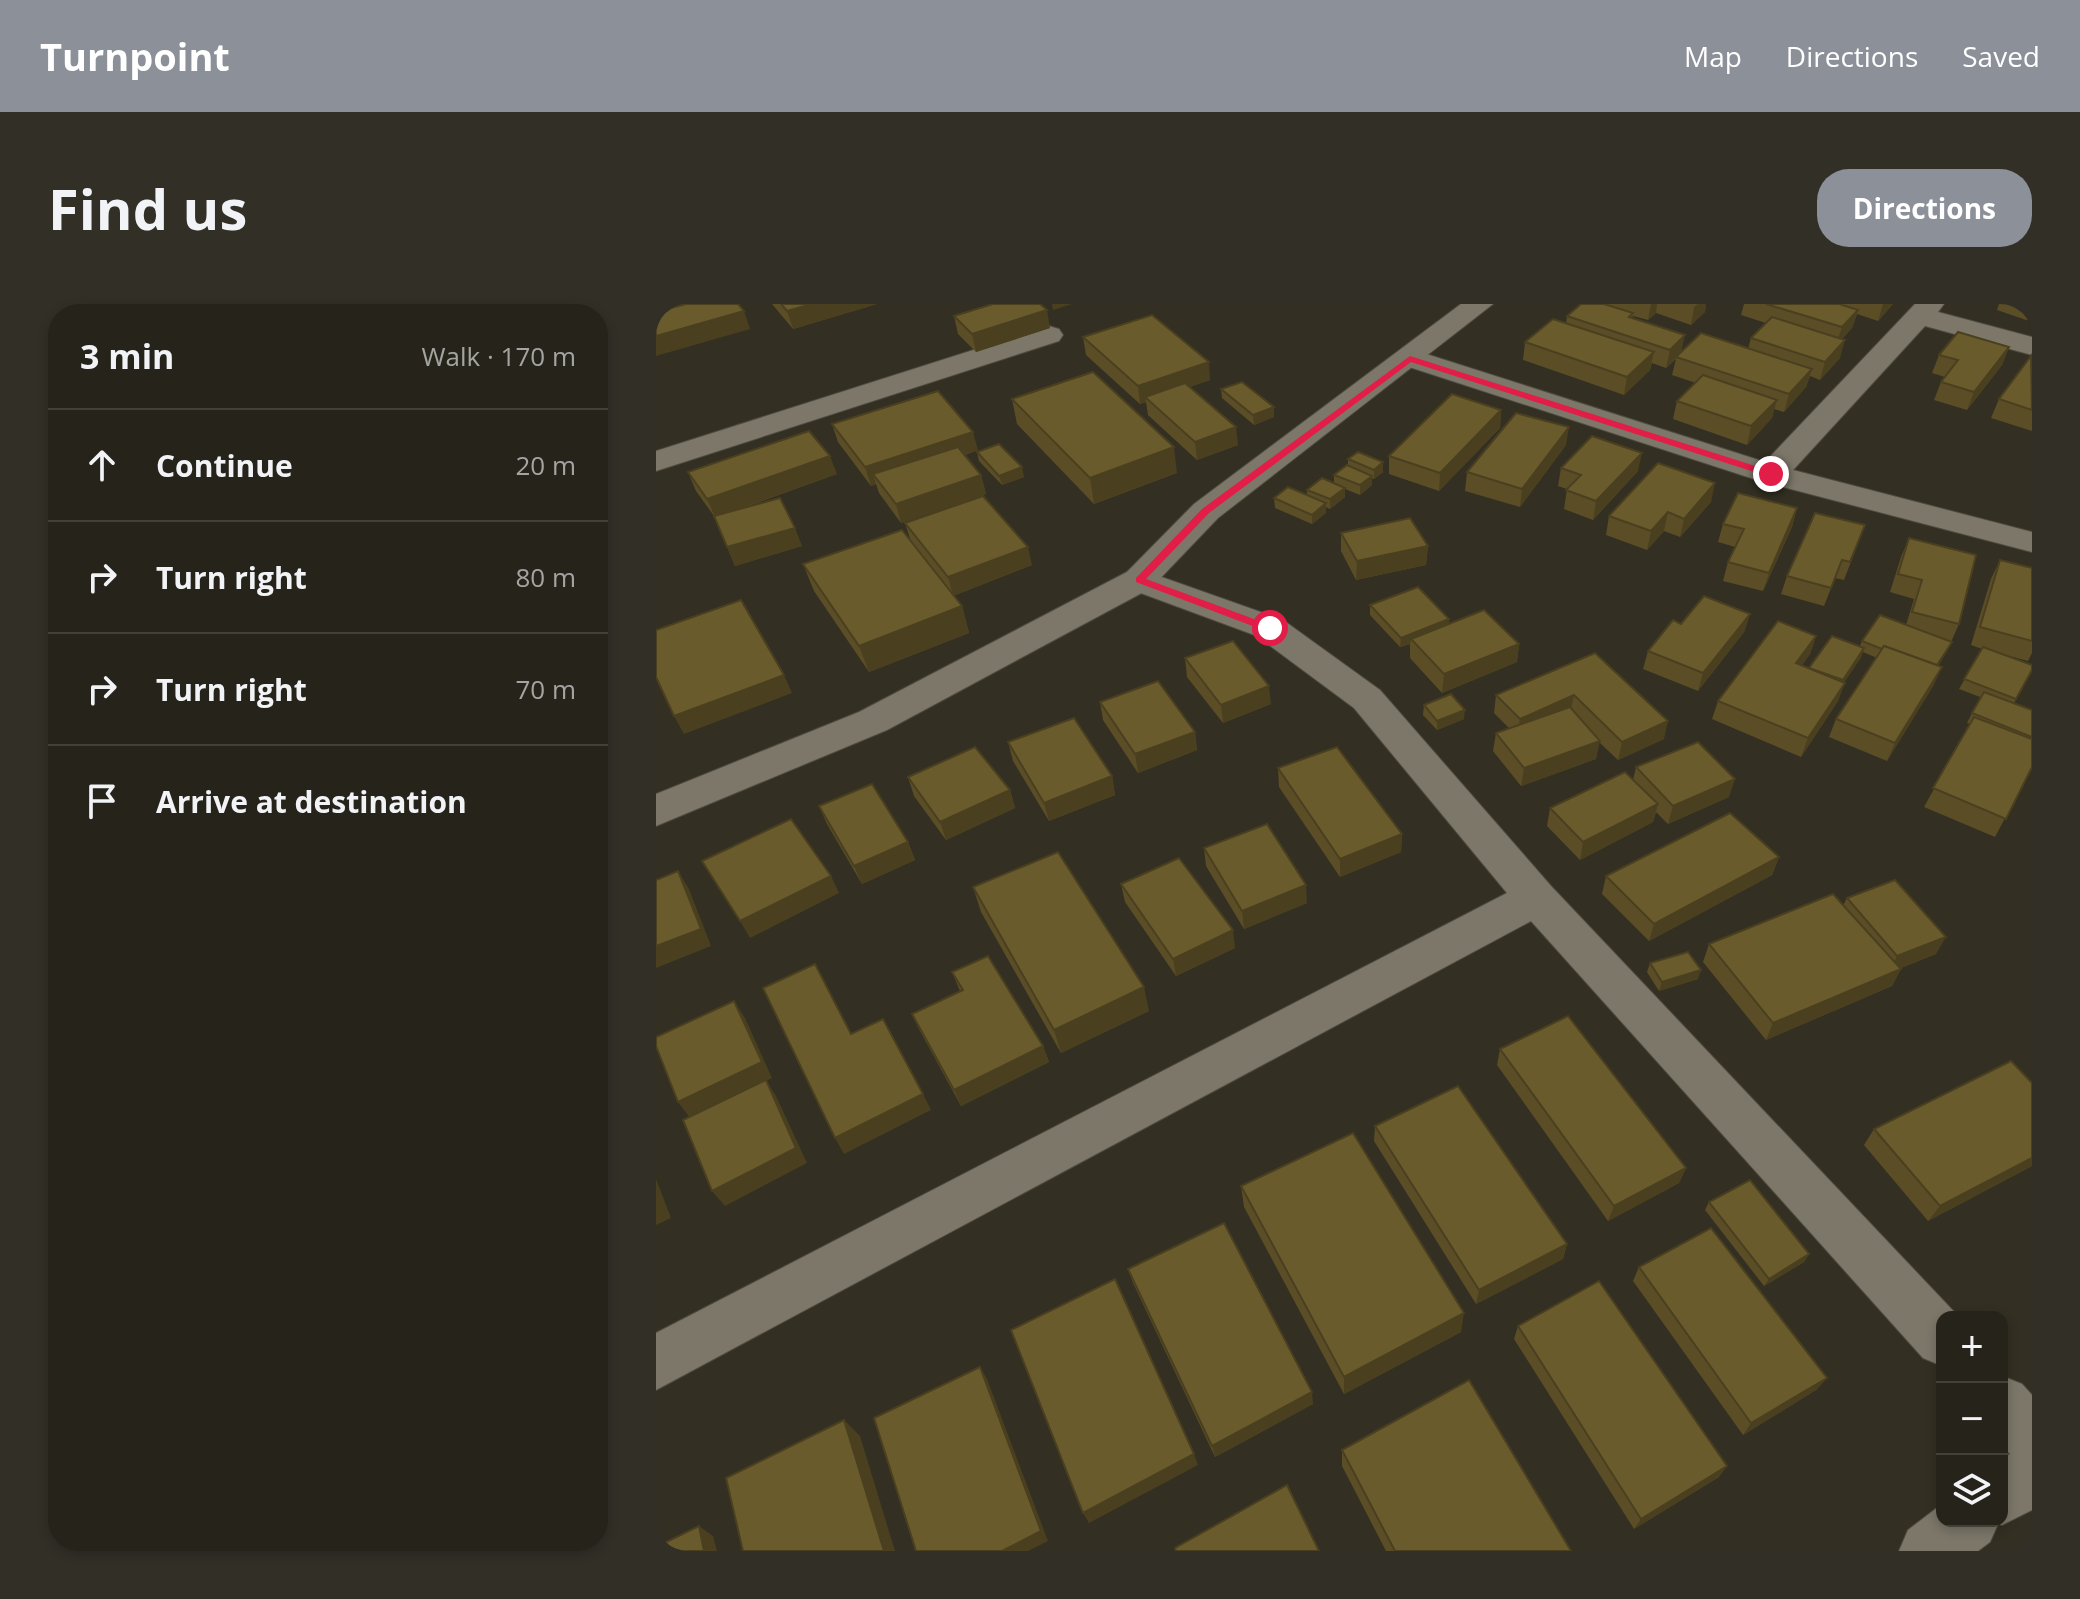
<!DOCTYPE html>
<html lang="en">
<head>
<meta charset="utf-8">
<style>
  :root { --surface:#26231a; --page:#322f27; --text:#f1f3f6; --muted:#a4a4a2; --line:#424039; --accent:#8c9099 }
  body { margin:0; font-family:"Open Sans",sans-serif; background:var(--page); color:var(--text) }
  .controls { position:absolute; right:24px; bottom:24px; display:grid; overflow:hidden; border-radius:16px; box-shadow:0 4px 12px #0003 }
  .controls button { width:72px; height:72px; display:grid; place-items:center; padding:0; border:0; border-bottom:2px solid var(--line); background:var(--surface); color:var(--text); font:40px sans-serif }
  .stop { position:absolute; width:24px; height:24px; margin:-18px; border:6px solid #e11d48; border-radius:50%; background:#fff }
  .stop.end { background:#e11d48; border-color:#fff; box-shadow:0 2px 8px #0008 }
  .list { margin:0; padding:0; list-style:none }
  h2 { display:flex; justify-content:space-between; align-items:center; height:104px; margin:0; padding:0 32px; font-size:34px }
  h2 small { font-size:26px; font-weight:400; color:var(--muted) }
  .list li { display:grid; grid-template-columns:52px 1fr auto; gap:24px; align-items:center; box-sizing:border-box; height:112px; padding:0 32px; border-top:2px solid var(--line) }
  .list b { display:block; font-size:30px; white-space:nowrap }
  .list em { font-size:26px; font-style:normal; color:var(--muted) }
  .icon { flex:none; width:44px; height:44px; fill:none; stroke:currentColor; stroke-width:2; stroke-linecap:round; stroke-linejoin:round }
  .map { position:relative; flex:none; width:1376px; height:1247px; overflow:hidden; border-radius:32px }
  header { display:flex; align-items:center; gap:48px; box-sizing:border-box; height:112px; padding:0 40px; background:var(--accent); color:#fff }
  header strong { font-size:38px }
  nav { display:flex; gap:44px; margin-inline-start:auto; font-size:28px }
  .intro { display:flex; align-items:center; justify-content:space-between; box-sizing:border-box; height:192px; padding:0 48px }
  h1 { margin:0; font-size:56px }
  .button { padding:20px 36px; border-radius:32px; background:var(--accent); color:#fff; font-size:28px; font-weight:700 }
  main { display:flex; gap:48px; padding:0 48px }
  aside { flex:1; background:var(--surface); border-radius:32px; box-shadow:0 4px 12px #0003 }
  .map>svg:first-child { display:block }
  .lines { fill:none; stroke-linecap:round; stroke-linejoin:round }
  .minor-casing { stroke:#4f4b40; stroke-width:2 }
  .tertiary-casing { stroke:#4f4b40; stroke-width:2 }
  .minor { fill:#7c7769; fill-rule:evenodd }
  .tertiary { fill:#7c7769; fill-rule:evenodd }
  .wall { fill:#5b4e27 }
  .shaded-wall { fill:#4a4020 }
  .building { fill:#6a5b2d; stroke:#4a4020; stroke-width:2 }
  .route { fill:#e11d48 }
</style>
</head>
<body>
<header>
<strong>Turnpoint</strong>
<nav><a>Map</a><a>Directions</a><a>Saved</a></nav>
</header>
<div class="intro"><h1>Find us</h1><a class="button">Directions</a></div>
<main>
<aside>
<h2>3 min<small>Walk · 170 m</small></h2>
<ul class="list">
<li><svg class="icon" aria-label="ahead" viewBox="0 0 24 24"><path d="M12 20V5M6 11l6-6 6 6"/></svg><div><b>Continue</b></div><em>20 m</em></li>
<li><svg class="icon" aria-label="right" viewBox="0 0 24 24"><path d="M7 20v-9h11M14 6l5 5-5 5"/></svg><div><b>Turn right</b></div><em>80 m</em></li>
<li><svg class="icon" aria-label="right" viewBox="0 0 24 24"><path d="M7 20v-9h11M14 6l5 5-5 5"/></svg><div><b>Turn right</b></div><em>70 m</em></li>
<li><svg class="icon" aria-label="arrive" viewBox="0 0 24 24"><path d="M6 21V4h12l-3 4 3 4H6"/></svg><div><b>Arrive at destination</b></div></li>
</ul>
</aside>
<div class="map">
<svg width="1376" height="1247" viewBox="0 0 1376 1247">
  <rect width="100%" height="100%" fill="#332f22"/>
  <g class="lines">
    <defs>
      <g id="minor">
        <polygon points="1259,0 1288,0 1282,8 1376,33 1376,51 1269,22 1137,166 1376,228 1376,248 1104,177 744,60 739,54 744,48 754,45 764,48 1109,158"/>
        <polygon points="393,22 403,25 407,31 403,37 0,167 0,147"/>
        <polygon points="483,265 627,316 724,386 895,582 1303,1013 1286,1013 1286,1062 1267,1054 875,617 0,1086 0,1029 851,589 698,404 601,332 471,284 466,276 471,268"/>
        <polygon points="1346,1072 1366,1080 1376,1091 1376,1206 1346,1221 1342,1220 1334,1238 1322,1247 1243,1247 1252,1226 1286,1200 1286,1217 1346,1217 1346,1155 1354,1150 1346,1142"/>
      </g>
      <polygon id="tertiary" points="805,0 837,0 562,214 495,284 231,426 0,522 0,490 203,408 471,268 538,200"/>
    </defs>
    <use href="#minor" class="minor-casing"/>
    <use href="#tertiary" class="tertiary-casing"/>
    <use href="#minor" class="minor"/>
    <use href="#tertiary" class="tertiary"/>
  </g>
  <g class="wall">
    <polygon points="116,0 221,0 137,25"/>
    <polygon points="925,0 1050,0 1049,8 1035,21 1000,9 992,16 977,12 976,15 1026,48 1092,45 1095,34 1110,19 1085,11 1088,0 1237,0 1222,17 1201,10 1196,24 1186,35 1184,54 1164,76 1154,72 1150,83 1128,108 1118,105 1116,114 1091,141 1017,115 1021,97 1040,79 1016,71 1020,55 1010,64 996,59 994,66 968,91 867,56 869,38 910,19 911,12"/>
    <polygon points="1343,0 1376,0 1376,18 1341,6"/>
    <polygon points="298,12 394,24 320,48 302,30"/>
    <polygon points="427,33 554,76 533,83 582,141 541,156 492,111 490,98 484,100 430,51"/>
    <polygon points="1353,43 1346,61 1311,106 1278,96 1285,78 1289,73 1276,69 1283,51"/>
    <polygon points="1376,53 1376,127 1335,114 1343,95"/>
    <polygon points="565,85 618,103 618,113 598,121 566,94"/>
    <polygon points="356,95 521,169 438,200 361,120"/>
    <polygon points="845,106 844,124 783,187 733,170 733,152"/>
    <polygon points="176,120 322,146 309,151 325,171 330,190 245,219 223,189 220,180 215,182 182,138"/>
    <polygon points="910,141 864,203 809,187 811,168"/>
    <polygon points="321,148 368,173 346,181 323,157"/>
    <polygon points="692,155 727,158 727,168 718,175 716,174 716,181 704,191 689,185 689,193 674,205 670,203 670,209 656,220 619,204 618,194 651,191 651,186 678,180 678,171 692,162"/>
    <polygon points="905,164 982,167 937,216 908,205 911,185 902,182"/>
    <polygon points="32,168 181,170 78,207 146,242 79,262 58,212 40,187"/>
    <polygon points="1055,198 1024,233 1008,227 991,246 950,231 953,212"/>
    <polygon points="1141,204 1136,223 1107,287 1067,277 1072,258 1079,243 1062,238 1067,220"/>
    <polygon points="249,219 376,261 297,292 306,302 313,329 213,368 158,287 147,260 255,238"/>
    <polygon points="1209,221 1188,276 1179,274 1168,302 1125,290 1131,272"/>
    <polygon points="685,229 772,242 770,261 700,276 685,247"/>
    <polygon points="1253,234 1303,320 1291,347 1282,362 1286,363 1277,382 1231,457 1173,433 1180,415 1221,354 1207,348 1188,378 1182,397 1145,453 1056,415 1062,397 1160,332 1154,350 1146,361 1153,364 1204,342 1206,337 1250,321 1258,295 1234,288 1245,253"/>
    <polygon points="1344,256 1376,264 1376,349 1372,357 1346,350 1376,366 1358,399 1376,406 1376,463 1339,533 1268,503 1314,420 1311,419 1324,393 1303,385 1326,345 1315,341 1335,275"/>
    <polygon points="714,301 793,320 863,340 861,358 786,389 754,354 754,340 744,343 714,311"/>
    <polygon points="1094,310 1088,328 1042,387 987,365 992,347"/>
    <polygon points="939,349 1008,435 962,456 943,438 940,455 865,482 837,447 840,429 853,424 838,409 840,391"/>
    <polygon points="529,354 615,400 567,419 531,373"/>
    <polygon points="444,398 539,428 541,446 482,469 447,416"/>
    <polygon points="768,401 808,415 781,426 767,411"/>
    <polygon points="352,438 456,472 459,491 393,517 357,457"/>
    <polygon points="980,463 1073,493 1012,520 1000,508 997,518 924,556 891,522 894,504 977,476"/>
    <polygon points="622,464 746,530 745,548 684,573 623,483"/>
    <polygon points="252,473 354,486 359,504 290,536 258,492"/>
    <polygon points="163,502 252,538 259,556 206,580 171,520"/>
    <polygon points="548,544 651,599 588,625 550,562"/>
    <polygon points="1123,553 1116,571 993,637 946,590 950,572"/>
    <polygon points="465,580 579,644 520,672 469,598"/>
    <polygon points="317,583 493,707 405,749 325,608"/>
    <polygon points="1191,594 1280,650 1245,664 1236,682 1110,736 1047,658 1053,640 1187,601"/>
    <polygon points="994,659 1042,675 1003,687 991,668"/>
    <polygon points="296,668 387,742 393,758 305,802 264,727 256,710 304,687"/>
    <polygon points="844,745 1030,864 1023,879 952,917 841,761"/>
    <polygon points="1376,779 1376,862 1272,917 1208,841 1218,825"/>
    <polygon points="719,822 911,940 907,955 820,1000 718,837"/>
    <polygon points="585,882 805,1028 688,1090 588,903"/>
    <polygon points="1053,898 1153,950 1148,958 1108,982 1049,906"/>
    <polygon points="983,963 1171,1074 1160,1086 1087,1131 977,977"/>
    <polygon points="472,965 657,1100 559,1153 477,979"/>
    <polygon points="862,1022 1063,1173 978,1225 858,1035"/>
    <polygon points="686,1146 915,1247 730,1247 686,1162"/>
  </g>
  <g class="shaded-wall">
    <polygon points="156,0 221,0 137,25 131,7"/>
    <polygon points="396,0 416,0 397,6"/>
    <polygon points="995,0 1001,0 1000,9 992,16"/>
    <polygon points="1042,0 1050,0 1049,8 1035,21 1038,3"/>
    <polygon points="1227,0 1237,0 1222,17"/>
    <polygon points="391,6 394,24 320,48 316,30"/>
    <polygon points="1202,6 1196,24 1180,41 1186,23"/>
    <polygon points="88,7 94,25 0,52 0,32"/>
    <polygon points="1029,31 1025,49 1010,64 1014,46"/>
    <polygon points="1189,36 1184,54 1164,76 1169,58"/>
    <polygon points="1353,43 1346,61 1311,106 1318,88"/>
    <polygon points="998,48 994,66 968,91 971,73"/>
    <polygon points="553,58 554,76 494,97 489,93 490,98 484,100 482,82"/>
    <polygon points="1156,65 1150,83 1128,108 1133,90"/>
    <polygon points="1121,96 1116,114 1091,141 1095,122"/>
    <polygon points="618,103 618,113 598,121 597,111"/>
    <polygon points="845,106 844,124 783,187 784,169"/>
    <polygon points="580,123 582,141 541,156 539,138"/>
    <polygon points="913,123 910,141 864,203 866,185"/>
    <polygon points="317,128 322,146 224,179 217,170 220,180 215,182 209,163"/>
    <polygon points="518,143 521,169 438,200 434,174"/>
    <polygon points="986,149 982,167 937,216 940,197"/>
    <polygon points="174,152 181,170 59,213 51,195"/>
    <polygon points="727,158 727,168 718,175 718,166"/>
    <polygon points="366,163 368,173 346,181 343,172"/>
    <polygon points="325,171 330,190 245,219 240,200"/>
    <polygon points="716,172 716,181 704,191 704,181"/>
    <polygon points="1059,179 1055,198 1024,233 1028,215"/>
    <polygon points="689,184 689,193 674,205 674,195"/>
    <polygon points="670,199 670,209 656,220 656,211"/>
    <polygon points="1141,204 1136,223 1107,287 1113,269"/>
    <polygon points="1012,208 1008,227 991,246 995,227"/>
    <polygon points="139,224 146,242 79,262 71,243"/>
    <polygon points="772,242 770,261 700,276 701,257"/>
    <polygon points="372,243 376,261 297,292 292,273"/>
    <polygon points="306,302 313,329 213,368 203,342"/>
    <polygon points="1094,310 1088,328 1042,387 1047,369"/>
    <polygon points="793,315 793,325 755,335 754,340 744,343 745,334"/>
    <polygon points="1160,332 1154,350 1134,378 1140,359"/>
    <polygon points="863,340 861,358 786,389 788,370"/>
    <polygon points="1208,344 1205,354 1183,386 1187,376"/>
    <polygon points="1286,363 1277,382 1231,457 1239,439"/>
    <polygon points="128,371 136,389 28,430 18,412"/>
    <polygon points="1189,379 1182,397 1145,453 1152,434"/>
    <polygon points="613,382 615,400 567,419 565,401"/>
    <polygon points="918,391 914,410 861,433 864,415"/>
    <polygon points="809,406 808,415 781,426 781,417"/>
    <polygon points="1012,417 1008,435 962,456 966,438"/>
    <polygon points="539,428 541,446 482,469 479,450"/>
    <polygon points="944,437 940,455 865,482 868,464"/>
    <polygon points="456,472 459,491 393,517 388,499"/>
    <polygon points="1079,475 1073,493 1012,520 1017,502"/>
    <polygon points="354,486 359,504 290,536 284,518"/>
    <polygon points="1002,500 997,518 924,556 927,538"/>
    <polygon points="746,530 745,548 684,573 684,555"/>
    <polygon points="252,538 259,556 206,580 198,562"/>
    <polygon points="1123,553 1116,571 993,637 998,620"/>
    <polygon points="22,567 33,585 55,642 0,664 0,642"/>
    <polygon points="175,572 183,589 94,634 84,617"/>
    <polygon points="650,581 651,599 588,625 586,607"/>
    <polygon points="577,626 579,644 520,672 517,655"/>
    <polygon points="1290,633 1280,650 1232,669 1241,652"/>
    <polygon points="1245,665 1236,682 1110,736 1117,719"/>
    <polygon points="1045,666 1042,675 1003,687 1006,678"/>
    <polygon points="488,683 493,707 405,749 398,726"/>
    <polygon points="78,697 89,714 116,774 110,777 120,792 151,859 69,902 56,887 34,814 22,798"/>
    <polygon points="387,742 393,758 305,802 298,786"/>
    <polygon points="267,790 275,806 188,850 179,834"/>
    <polygon points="1376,854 1376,862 1272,917 1284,902"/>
    <polygon points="1030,864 1023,879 952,917 958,902"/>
    <polygon points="0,875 15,914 0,921"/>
    <polygon points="911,940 907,955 820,1000 823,986"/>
    <polygon points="1153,950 1148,958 1108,982 1113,975"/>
    <polygon points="808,1009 805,1028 688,1090 688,1073"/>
    <polygon points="324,1063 331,1075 392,1237 372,1247 346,1247"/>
    <polygon points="1171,1074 1160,1086 1087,1131 1095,1119"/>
    <polygon points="656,1088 657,1100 559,1153 556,1142"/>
    <polygon points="188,1116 204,1132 239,1247 228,1247"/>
    <polygon points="538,1150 542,1161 433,1219 427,1209"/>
    <polygon points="1071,1162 1063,1173 978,1225 985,1215"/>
    <polygon points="43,1222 57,1232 61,1247 48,1247"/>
  </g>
  <g class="building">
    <polygon points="0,0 30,0 0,8"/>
    <polygon points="30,0 82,0 88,7 0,32 0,8"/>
    <polygon points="125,0 156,0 131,7"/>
    <polygon points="337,0 384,0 391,6 316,30 298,12"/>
    <polygon points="925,0 948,0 977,9 973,13 1029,31 1014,46 911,12"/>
    <polygon points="1110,0 1183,0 1202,6 1186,23"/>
    <polygon points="496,11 553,58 482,82 427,33"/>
    <polygon points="1116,13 1189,36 1169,58 1095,34"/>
    <polygon points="897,15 998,48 971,73 869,38"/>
    <polygon points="1302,28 1353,43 1318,88 1285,78 1302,56 1283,51"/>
    <polygon points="1045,29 1156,65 1133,90 1020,53"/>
    <polygon points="1375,52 1376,106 1343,95"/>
    <polygon points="437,68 518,143 434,174 356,95"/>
    <polygon points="1047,71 1121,96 1095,122 1021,97"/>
    <polygon points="586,78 618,103 597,111 565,85"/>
    <polygon points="529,79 580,123 539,138 489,93"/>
    <polygon points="282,87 317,128 209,163 176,120"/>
    <polygon points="796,90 845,106 784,169 733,152"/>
    <polygon points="860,109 913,123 866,185 811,168"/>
    <polygon points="153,127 174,152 51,195 32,168"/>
    <polygon points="936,132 986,149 940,197 910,186 925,171 905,164"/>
    <polygon points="343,140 366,163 343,172 321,148"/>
    <polygon points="302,143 325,171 240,200 217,170"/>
    <polygon points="702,148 727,158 718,166 692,155"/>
    <polygon points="1002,159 1059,179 1028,215 1012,208 995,227 953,212"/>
    <polygon points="691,161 716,172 704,181 678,171"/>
    <polygon points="666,174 689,184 674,195 651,186"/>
    <polygon points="632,183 670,199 656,211 618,194"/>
    <polygon points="1082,189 1141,204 1113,269 1072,258 1088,225 1067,220"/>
    <polygon points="327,192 372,243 292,273 249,219"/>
    <polygon points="124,194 139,224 71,243 58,212"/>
    <polygon points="1159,209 1209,221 1194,258 1186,256 1175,284 1131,272"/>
    <polygon points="754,214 772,242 701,257 685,229"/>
    <polygon points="246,226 306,302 203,342 147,260"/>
    <polygon points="1253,234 1320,251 1303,320 1256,308 1266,276 1242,270"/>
    <polygon points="1344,256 1376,264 1376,337 1324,323"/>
    <polygon points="762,283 793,315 745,334 714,301"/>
    <polygon points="1048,292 1094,310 1047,369 992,347 1017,316 1025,320"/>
    <polygon points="85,296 128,371 18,412 0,373 0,326"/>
    <polygon points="828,306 863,340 788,370 755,335"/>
    <polygon points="1224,311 1296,338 1281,361 1228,342 1226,345 1206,337"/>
    <polygon points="1122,317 1160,332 1140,359 1189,379 1152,434 1062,397"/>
    <polygon points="1176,332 1208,344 1187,376 1153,364"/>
    <polygon points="577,337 613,382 565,401 529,354"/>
    <polygon points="1228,342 1286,363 1239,439 1180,415"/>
    <polygon points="1327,343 1376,361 1376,366 1360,395 1308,375"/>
    <polygon points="939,349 1012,417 966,438 918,391 864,415 840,391"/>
    <polygon points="502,377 539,428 479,450 444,398"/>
    <polygon points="1328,388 1376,406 1376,433 1316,409"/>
    <polygon points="795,390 809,406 781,417 768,401"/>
    <polygon points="914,403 944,437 868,464 840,429"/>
    <polygon points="1318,413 1376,435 1376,463 1350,515 1277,484"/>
    <polygon points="418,414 456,472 388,499 352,438"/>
    <polygon points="1042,438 1079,475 1017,502 980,463"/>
    <polygon points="319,443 354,486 284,518 252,473"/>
    <polygon points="681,443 746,530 684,555 622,464"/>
    <polygon points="969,468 1002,500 927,538 894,504"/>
    <polygon points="216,480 252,538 198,562 163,502"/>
    <polygon points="1074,509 1123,553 998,620 950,572"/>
    <polygon points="135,515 175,572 84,617 46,557"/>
    <polygon points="611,520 650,581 586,607 548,544"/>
    <polygon points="402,548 488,683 398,726 317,583"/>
    <polygon points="523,554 577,626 517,655 465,580"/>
    <polygon points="22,567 45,625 0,642 0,576"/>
    <polygon points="1239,576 1290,633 1241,652 1191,594"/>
    <polygon points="1177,590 1245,665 1117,719 1053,640"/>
    <polygon points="1032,648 1045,666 1006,678 994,659"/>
    <polygon points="332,652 387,742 298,786 256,710 307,686 296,668"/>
    <polygon points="159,660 195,730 227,715 267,790 179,834 107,684"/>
    <polygon points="78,697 106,758 22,798 0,742 0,733"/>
    <polygon points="912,712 1030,864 958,902 844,745"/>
    <polygon points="1355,757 1376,779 1376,854 1284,902 1218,825"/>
    <polygon points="110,776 140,844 56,887 27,816"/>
    <polygon points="802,782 911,940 823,986 719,822"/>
    <polygon points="697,829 808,1009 688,1073 585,882"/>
    <polygon points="1094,876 1153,950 1113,975 1053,898"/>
    <polygon points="568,919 656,1088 556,1142 472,965"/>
    <polygon points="1055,924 1171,1074 1095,1119 983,963"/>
    <polygon points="459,975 538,1150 427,1209 355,1026"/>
    <polygon points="943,977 1071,1162 985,1215 862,1022"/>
    <polygon points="324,1063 385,1227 346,1247 260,1247 218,1114"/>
    <polygon points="813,1076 915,1247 739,1247 686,1146"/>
    <polygon points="188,1116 228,1247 87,1247 70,1174"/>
    <polygon points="631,1181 663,1247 520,1247 519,1244"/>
    <polygon points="43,1222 48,1247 0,1247 0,1243"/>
  </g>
  <polygon class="route" points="754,52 1118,168 1119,170 1111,172 755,58 553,209 490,275 617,322 617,327 610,327 480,278 480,274 546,205"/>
</svg>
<div class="controls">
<button>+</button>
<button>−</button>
<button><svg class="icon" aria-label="layers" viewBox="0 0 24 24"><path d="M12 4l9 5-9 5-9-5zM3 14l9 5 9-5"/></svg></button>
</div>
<div class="stop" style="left:614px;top:324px"></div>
<div class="stop end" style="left:1115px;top:170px"></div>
</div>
</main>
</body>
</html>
